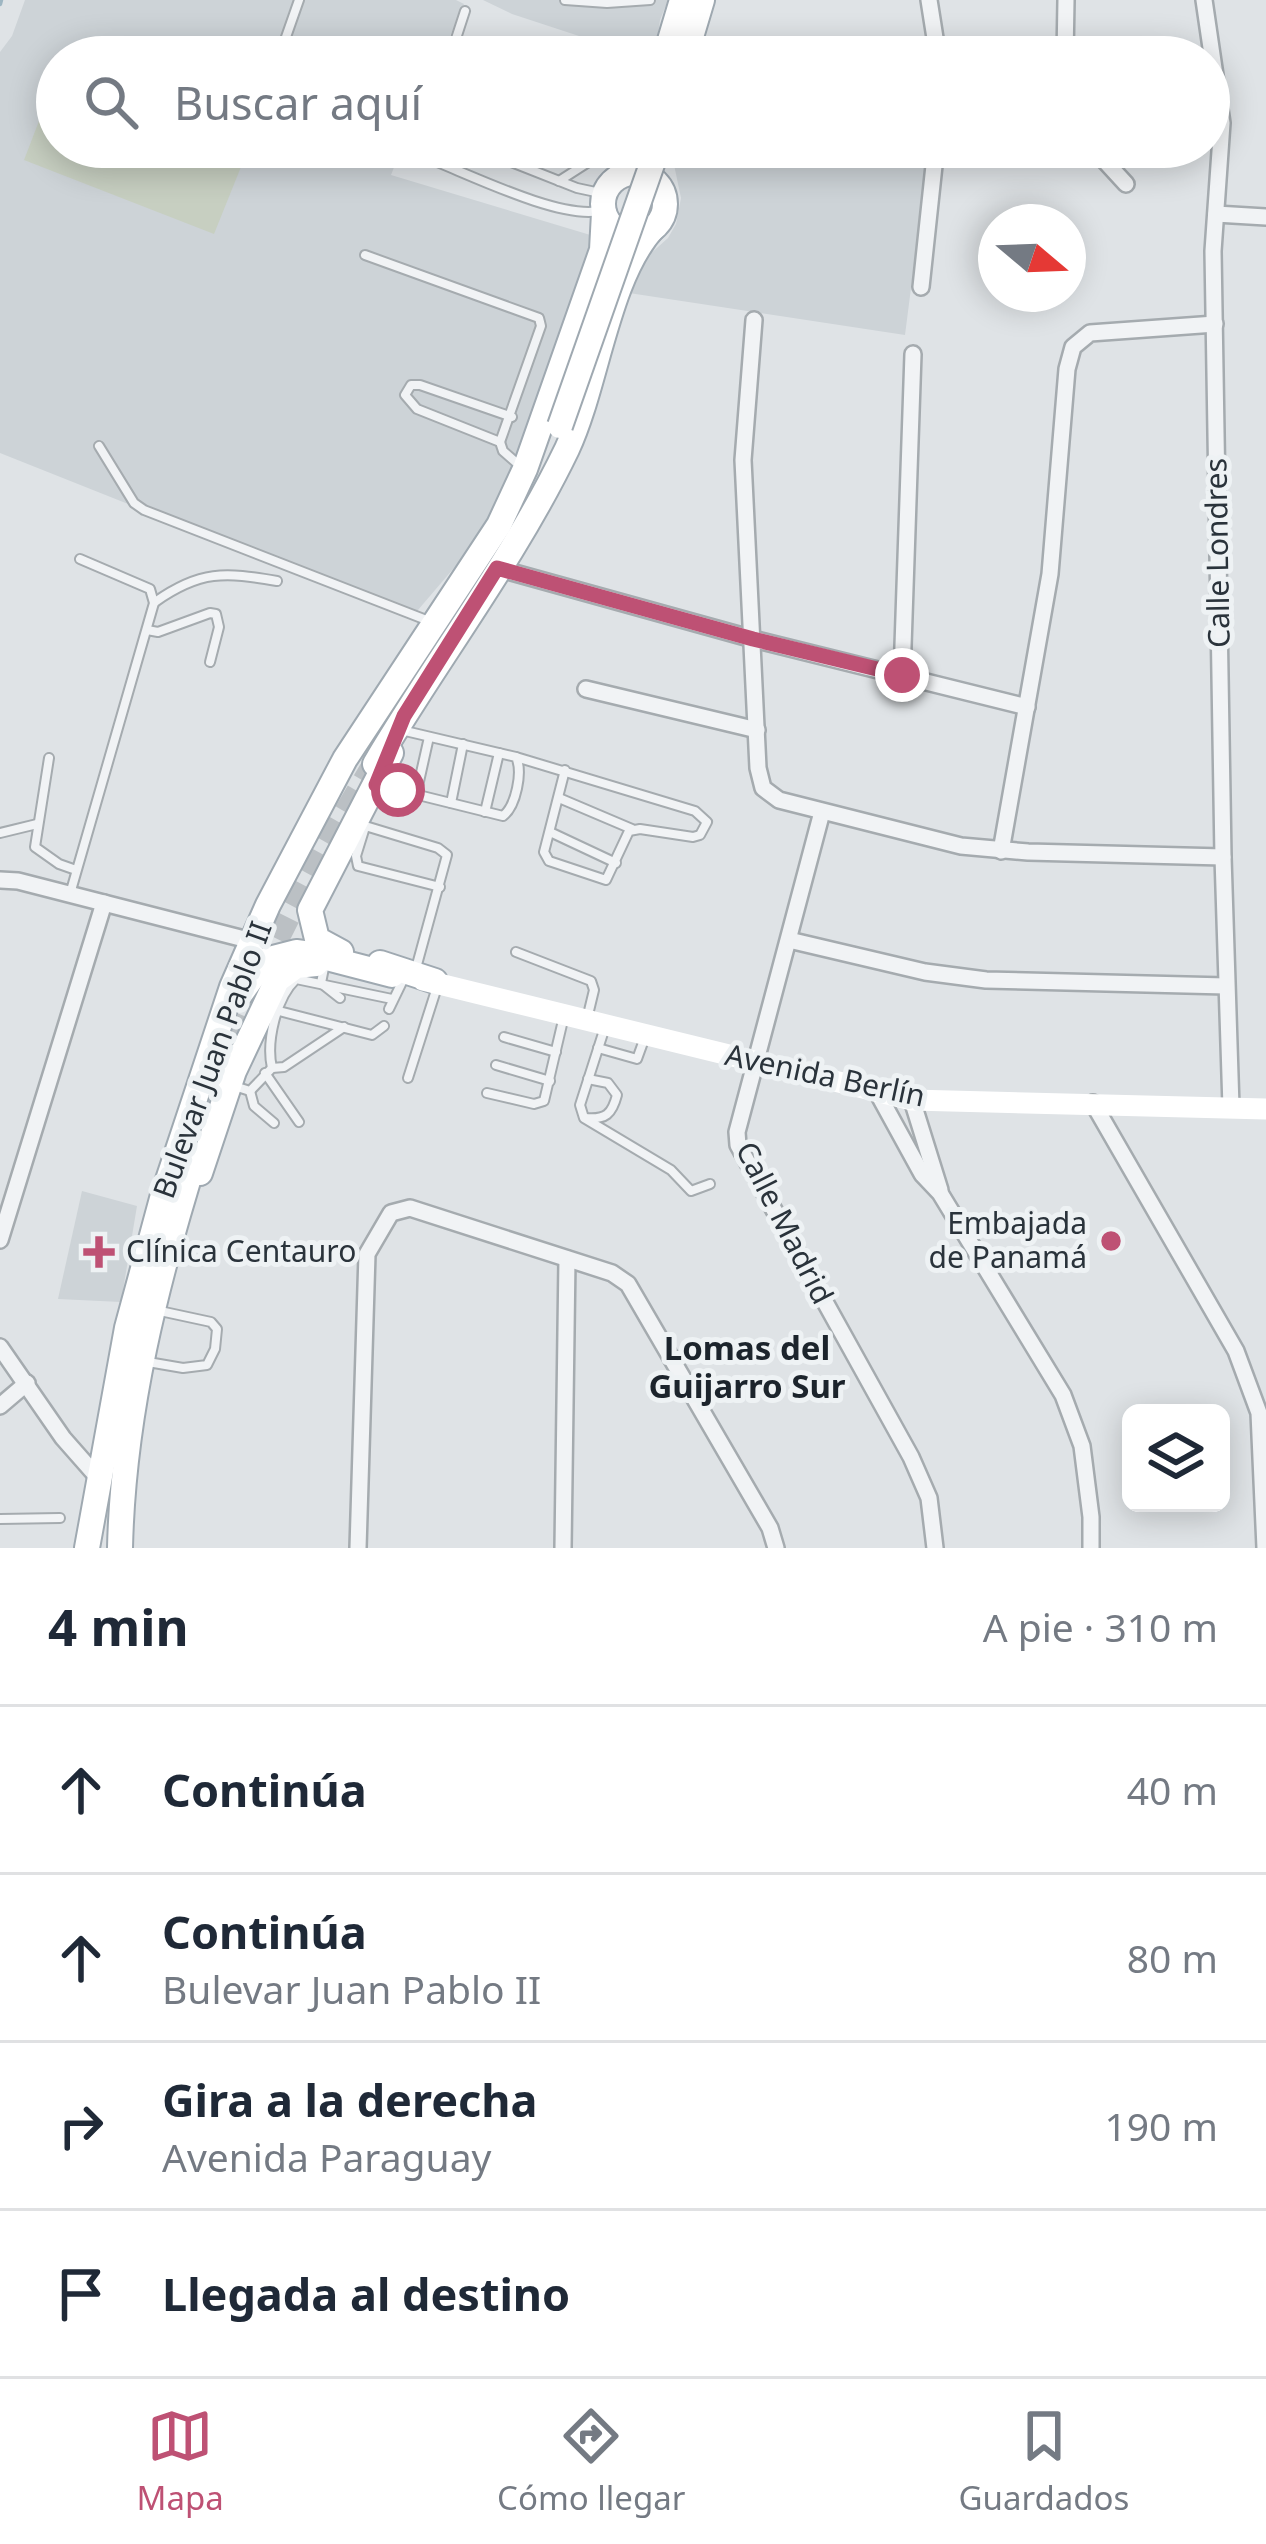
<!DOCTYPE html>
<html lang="es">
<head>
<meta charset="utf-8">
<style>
  :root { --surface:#fff; --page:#f2f2f3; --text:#1f2937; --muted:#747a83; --line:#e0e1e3; --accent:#be5174 }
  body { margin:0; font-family:"Noto Sans",sans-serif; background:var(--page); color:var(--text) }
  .controls { position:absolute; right:36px; bottom:36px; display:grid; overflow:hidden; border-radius:18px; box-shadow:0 6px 30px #0003 }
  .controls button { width:108px; height:108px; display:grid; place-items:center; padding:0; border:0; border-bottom:3px solid var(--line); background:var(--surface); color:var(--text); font:60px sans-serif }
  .compass { position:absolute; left:978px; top:204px; width:108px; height:108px; border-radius:50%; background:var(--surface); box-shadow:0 6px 30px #0003; rotate:109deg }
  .stop { position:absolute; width:36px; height:36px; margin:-27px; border:9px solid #be5174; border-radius:50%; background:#fff }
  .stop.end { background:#be5174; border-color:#fff; box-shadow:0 3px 12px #0008 }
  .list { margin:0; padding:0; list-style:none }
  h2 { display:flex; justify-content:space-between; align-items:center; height:156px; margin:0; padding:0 48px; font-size:51px }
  h2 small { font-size:39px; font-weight:400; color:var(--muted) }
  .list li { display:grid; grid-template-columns:78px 1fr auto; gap:36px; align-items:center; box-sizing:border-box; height:168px; padding:0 48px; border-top:3px solid var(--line) }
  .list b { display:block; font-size:45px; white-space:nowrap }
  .list p { margin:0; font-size:39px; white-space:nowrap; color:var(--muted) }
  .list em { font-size:39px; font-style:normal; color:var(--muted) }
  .icon { flex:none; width:66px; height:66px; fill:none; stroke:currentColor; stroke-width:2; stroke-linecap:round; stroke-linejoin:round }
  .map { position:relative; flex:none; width:1266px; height:1548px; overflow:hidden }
  .search { position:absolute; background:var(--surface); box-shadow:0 6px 30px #0003; left:36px; right:36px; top:36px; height:132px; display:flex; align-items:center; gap:30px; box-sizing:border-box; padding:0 42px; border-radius:66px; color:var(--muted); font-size:45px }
  .sheet { height:828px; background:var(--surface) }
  nav { display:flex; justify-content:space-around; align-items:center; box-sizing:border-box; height:168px; border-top:3px solid var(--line); background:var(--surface); font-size:33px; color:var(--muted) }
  nav a { display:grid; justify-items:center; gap:6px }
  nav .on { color:var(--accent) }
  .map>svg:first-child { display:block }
  .built { fill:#cdd3d7 }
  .green { fill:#c7cfc1 }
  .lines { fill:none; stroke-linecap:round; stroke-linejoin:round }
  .stream { stroke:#9eb6c2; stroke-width:4.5 }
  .primary-tunnel { stroke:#bbc0c4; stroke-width:24; stroke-dasharray:24 12; stroke-linecap:butt }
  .lane-casing { stroke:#a5abaf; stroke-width:12 }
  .street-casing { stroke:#a5abaf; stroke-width:20 }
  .primary-casing { stroke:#9fa9b1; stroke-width:28 }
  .lane { stroke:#f1f3f5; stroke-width:8 }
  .street { stroke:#f1f3f5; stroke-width:15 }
  .secondary { stroke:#fff; stroke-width:21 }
  .primary { stroke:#fff; stroke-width:24 }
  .primary-bridge-casing { stroke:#9fa9b1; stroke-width:28; stroke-linecap:butt }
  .primary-bridge { stroke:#fff; stroke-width:24 }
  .route { stroke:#be5174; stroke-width:15 }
  .poi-dot { fill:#be5174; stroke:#eef2f4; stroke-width:4.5 }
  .labels { text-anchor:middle; stroke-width:10; stroke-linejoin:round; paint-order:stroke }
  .street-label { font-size:30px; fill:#2a333b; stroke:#eef2f4 }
  .poi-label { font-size:30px; fill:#2a333b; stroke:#eef2f4; text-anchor:end }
  .neighbourhood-label { font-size:33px; font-weight:bold; fill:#1c242c; stroke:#eef2f4 }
</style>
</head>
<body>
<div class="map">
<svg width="1266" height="1548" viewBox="0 0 1266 1548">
  <rect width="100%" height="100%" fill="#dfe3e6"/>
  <g class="built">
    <polygon points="25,0 456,0 464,4 441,57 57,57 57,147 402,147 391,175 597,237 515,478 477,541 412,617 0,453 0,52 12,36"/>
    <polygon points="483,0 668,0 660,20 655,57 643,57 512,14"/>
    <polygon points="676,147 929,147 905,335 629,293 638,265 668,238 676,224 681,198 673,160"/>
    <polygon points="82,1191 137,1206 121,1302 58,1299"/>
  </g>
  <polygon class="green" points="57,74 57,147 249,147 214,234 24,160"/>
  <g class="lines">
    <polyline class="stream" points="0,4 1,0"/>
    <path class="primary-tunnel" d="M211,1106C245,987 307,877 371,770"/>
    <defs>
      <g id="lane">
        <polyline points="565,0 607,3 650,0"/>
        <polyline points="279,57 299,0"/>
        <polyline points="450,57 465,11"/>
        <polyline points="378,147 422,156"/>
        <path d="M425,147L422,156C465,172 557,219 599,211"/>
        <polyline points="473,147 577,188 605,194"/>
        <polyline points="581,163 586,147"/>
        <polyline points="559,181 612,147"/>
        <polyline points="365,255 539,318 541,326 500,442"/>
        <polyline points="512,417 420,385 411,385 405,395 417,409 500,442 503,451 519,465"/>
        <polyline points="99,446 134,503 144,510 429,621"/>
        <path d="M155,602C200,570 225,572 277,581"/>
        <polyline points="147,630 158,632 210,613 216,614 219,627 210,662"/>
        <polyline points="516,757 695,811 707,822 700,835 693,837 640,829 629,831 606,880 549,861 544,852 565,770"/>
        <polyline points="49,758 35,847 59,864 76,870"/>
        <path d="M382,786L503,816C516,806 523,772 516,757L401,730"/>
        <polyline points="416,795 429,737"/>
        <polyline points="559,798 632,829"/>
        <polyline points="451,803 463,744"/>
        <polyline points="485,812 499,753"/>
        <polyline points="362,825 438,848 447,855 415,972"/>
        <polyline points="365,827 356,856 358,866 440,887"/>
        <polyline points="550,832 616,863"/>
        <polyline points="0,833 37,824"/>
        <polyline points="70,894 154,603 150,589 80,559"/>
        <polyline points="516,952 591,981 594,990 587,1019"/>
        <polyline points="324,968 321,983 340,998"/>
        <polyline points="389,1009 404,978"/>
        <polyline points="279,1011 372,1035 384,1026"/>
        <polyline points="605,1027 580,1105 584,1118 671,1170 691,1191 710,1184"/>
        <polyline points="504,1037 556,1052"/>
        <polyline points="598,1048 637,1059 645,1037"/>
        <polyline points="496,1065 550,1081"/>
        <path d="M272,1068C266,1042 276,998 296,979L392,999"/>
        <polyline points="265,1073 299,1122"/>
        <polyline points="408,1078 438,984"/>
        <polyline points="231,1085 250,1091 272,1068 284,1067 344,1027"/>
        <polyline points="250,1091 254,1106 274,1123"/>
        <polyline points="487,1093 534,1104 544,1101 564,1016"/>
        <path d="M585,1118C606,1120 612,1114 617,1095L608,1083L588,1079"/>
        <polyline points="148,1362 183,1368 207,1365 215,1349 217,1329 211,1322 160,1311"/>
        <polyline points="0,1519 60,1518"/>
      </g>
      <g id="street">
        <polyline points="929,0 938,57"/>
        <polyline points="1204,0 1222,123 1213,251 1223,857 1231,1107"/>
        <polyline points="1065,57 1066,0"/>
        <polyline points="1092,147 1126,184"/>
        <polyline points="1216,214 1266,217"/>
        <polyline points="921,287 936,147"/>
        <polyline points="754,320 743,460 758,768 763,788 779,800 961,846 1028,852 1223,857"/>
        <polyline points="497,568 753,639 1027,707"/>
        <polyline points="902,675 913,354"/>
        <polyline points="586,689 757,730"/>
        <polyline points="822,812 737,1132 738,1145 911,1457 929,1498 935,1548"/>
        <polyline points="1001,851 1050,574 1067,369 1073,347 1090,333 1215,324"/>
        <polyline points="0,880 18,881 252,941"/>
        <polyline points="789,940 925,972 986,980 1226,986"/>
        <polyline points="877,1092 922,1174 940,1193 1063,1395 1082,1446 1091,1517 1091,1548"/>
        <polyline points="912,1100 940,1190"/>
        <polyline points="1093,1103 1236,1351 1259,1413 1265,1548"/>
        <polyline points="0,1240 104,903"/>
        <polyline points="0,1347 63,1438 100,1480"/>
        <polyline points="0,1406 27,1383"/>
        <polyline points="358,1548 367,1254 391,1213 410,1208 612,1273 628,1284 770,1528 776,1548"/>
        <polyline points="563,1548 567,1259"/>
      </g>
      <g id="primary">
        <polyline points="665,57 682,0"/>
        <polyline points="685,57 702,0"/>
        <circle cx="634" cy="204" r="31"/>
        <path d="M375,764C437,659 514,559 567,449C597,385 607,277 654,227"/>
        <polyline points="341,952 317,939 310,910 391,753"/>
        <polyline points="380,963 435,981"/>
        <polyline points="242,992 265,960 296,952 311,954 392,975"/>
        <polyline points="200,1173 234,1071 277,980 296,966 316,964"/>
        <polyline points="87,1548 127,1328 163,1195 232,987 268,905 345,759 499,525 525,469 602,250 604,213"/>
        <path d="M120,1548C123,1413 156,1283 196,1155"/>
      </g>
    </defs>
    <use href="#lane" class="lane-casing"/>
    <use href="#street" class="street-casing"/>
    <use href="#primary" class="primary-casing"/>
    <use href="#lane" class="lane"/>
    <use href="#street" class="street"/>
    <polyline class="secondary" points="423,980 912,1100 1266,1109"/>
    <use href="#primary" class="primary"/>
    <defs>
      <polyline id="primary-bridge" points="560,426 658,147"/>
    </defs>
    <use href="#primary-bridge" class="primary-bridge-casing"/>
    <use href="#primary-bridge" class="primary-bridge"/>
  </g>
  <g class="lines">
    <polyline class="route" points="398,790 376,785 404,716 497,568 753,639 902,675"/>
  </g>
  <g class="poi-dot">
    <circle cx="1111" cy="1241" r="12"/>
    <path d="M93 1234h12v12h12v12h-12v12h-12v-12h-12v-12h12z"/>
  </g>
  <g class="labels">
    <g class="street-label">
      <text transform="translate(1218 553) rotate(-91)" y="10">Calle Londres</text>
      <text transform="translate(213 1060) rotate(-70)" y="10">Bulevar Juan Pablo II</text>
      <text transform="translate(825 1076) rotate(12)" y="10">Avenida Berlín</text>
      <text transform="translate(784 1223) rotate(63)" y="10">Calle Madrid</text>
    </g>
    <g class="poi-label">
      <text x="1087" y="1234">Embajada<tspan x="1087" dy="34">de Panamá</tspan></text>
      <text x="126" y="1262" text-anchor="start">Clínica Centauro</text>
    </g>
    <g class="neighbourhood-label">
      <text x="747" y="1360">Lomas del<tspan x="747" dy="38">Guijarro Sur</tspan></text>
    </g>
  </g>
</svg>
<div class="controls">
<button><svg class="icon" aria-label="layers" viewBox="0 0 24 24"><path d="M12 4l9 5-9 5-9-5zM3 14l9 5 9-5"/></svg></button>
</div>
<svg class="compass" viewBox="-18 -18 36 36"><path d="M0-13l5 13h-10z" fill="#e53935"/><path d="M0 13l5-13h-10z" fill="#747a83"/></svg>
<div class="stop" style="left:398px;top:790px"></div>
<div class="stop end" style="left:902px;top:675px"></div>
<div class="search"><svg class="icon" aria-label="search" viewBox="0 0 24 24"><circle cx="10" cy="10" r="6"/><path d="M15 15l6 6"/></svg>Buscar aquí</div>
</div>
<section class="sheet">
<h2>4 min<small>A pie · 310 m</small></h2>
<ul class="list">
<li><svg class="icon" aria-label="ahead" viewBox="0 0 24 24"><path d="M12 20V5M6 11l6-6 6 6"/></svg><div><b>Continúa</b></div><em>40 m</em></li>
<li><svg class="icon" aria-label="ahead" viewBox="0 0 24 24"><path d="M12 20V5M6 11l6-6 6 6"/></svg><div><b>Continúa</b><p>Bulevar Juan Pablo II</p></div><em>80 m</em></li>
<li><svg class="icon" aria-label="right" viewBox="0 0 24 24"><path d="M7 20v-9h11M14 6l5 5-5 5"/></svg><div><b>Gira a la derecha</b><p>Avenida Paraguay</p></div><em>190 m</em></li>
<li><svg class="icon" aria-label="arrive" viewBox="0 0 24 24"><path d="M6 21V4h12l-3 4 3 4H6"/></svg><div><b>Llegada al destino</b></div></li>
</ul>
</section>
<nav>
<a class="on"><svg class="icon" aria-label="map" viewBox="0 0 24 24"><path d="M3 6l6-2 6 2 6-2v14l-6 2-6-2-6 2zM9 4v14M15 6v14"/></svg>Mapa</a>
<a><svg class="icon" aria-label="directions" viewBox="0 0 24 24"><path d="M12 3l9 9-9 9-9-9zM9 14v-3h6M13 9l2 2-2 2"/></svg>Cómo llegar</a>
<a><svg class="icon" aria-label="saved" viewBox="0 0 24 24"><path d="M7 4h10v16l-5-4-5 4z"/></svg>Guardados</a>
</nav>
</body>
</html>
